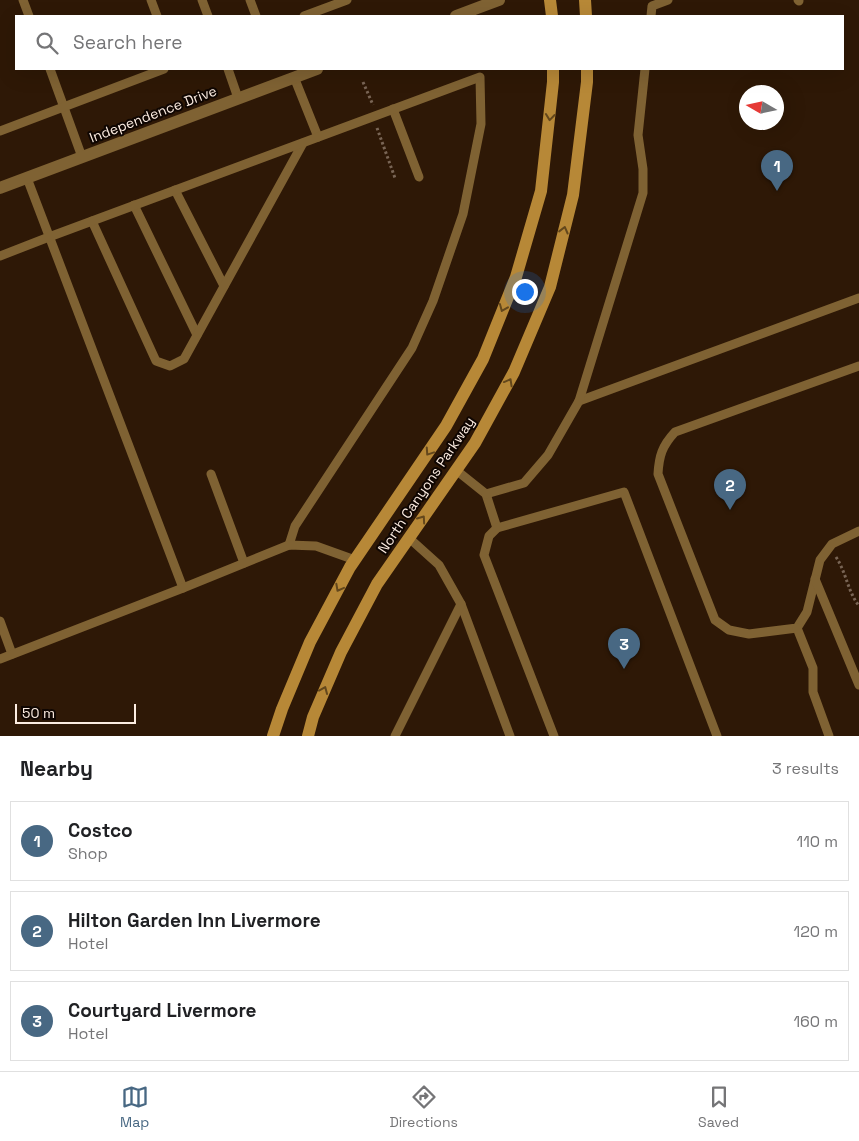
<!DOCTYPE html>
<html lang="en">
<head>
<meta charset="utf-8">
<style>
  :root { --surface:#fff; --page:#f6f6f6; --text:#202124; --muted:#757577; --line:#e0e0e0; --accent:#486883 }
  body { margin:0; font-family:"Space Grotesk",sans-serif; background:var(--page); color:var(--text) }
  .compass { position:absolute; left:739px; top:85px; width:45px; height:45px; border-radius:50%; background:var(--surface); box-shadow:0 5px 20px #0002; rotate:279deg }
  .scale { position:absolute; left:15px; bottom:12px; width:121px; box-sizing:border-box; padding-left:5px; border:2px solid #fdede2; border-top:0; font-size:14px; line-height:18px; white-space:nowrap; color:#fdede2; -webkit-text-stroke:4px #0f0602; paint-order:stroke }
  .you { position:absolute; left:524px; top:291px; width:18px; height:18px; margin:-12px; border:4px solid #fff; border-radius:50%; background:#1a73e8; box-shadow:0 0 0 8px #1a73e833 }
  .badge { display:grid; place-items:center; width:32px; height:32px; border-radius:50%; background:var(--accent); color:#fff; font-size:16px; font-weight:700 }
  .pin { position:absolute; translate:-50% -41px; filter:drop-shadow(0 1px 2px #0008) }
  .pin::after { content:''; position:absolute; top:26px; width:18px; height:15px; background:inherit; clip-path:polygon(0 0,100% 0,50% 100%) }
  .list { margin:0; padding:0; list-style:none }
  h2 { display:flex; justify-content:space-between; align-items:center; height:65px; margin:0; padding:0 20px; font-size:21px }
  h2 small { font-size:16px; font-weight:400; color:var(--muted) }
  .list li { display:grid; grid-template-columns:32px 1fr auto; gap:15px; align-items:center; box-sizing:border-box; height:80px; margin:0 10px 10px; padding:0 10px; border:1px solid var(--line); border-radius:0px }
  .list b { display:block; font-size:19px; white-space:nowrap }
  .list p { margin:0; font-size:16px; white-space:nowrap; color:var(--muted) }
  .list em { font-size:16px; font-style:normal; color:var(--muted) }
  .icon { flex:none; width:28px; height:28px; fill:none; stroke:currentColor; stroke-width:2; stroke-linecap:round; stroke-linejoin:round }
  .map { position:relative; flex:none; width:859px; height:736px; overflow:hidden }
  .search { position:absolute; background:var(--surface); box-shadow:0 5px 20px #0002; left:15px; right:15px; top:15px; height:55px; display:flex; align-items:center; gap:12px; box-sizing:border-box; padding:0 18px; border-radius:0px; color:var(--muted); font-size:19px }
  .sheet { height:335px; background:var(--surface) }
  nav { display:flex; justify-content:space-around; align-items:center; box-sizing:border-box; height:70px; border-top:1px solid var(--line); background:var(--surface); font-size:14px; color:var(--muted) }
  nav a { display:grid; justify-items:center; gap:2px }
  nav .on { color:var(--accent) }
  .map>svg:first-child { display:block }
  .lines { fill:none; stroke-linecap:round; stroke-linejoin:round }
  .path { stroke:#796555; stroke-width:3; stroke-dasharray:2.5 2.5; stroke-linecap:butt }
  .lane { stroke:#7f6233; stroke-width:9 }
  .street { stroke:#7f6233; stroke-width:12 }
  .secondary { stroke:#b78837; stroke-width:12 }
  .oneway { stroke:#63471c }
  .labels { text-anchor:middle; stroke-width:4; stroke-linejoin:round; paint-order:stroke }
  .street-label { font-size:14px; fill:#fdede2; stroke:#0f0602 }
</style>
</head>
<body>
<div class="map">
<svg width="859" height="736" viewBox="0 0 859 736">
  <rect width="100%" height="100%" fill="#2e1806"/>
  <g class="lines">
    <g class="path">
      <polyline points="363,82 373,105"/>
      <polyline points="377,128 395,178"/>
      <path d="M836,557C847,574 847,590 859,606"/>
    </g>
    <g class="lane">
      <polyline points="23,0 29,16"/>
      <polyline points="151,0 157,16"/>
      <polyline points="202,0 208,16"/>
      <polyline points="250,0 256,16"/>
      <polyline points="798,0 799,1"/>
      <polyline points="304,16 347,0"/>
      <polyline points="651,16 652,6 668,0"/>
      <polyline points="50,69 82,157"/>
      <polyline points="228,69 238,98"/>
      <polyline points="294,77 318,137"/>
      <polyline points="393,109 419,177"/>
      <polyline points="0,131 164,69"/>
      <polyline points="27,178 183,588"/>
      <polyline points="175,190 224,286"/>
      <polyline points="134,205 197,335"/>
      <polyline points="92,221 156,361 170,366 184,359 303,143"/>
      <polyline points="0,256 49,237 480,77 481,124 463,214 433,301 412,348 295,526 289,545"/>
      <path d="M859,366L675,432C662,446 659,456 658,474L715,620L729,630L749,634L797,628L807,612L820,560L832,544L859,531"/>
      <polyline points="579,401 859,298"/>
      <polyline points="456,470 486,494 497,528"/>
      <polyline points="211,474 244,563"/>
      <polyline points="486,494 524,483 548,455 579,401 643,193 643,169 638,135 645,69"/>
      <polyline points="409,538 439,565 461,604 510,736"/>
      <polyline points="815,579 859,685"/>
      <polyline points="0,621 12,654"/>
      <polyline points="797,628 813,668 813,692 829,736"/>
      <polyline points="0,659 183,588 289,545 316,546 355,560"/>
      <polyline points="395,736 461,604"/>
      <polyline points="554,736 484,555 489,536 497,528 624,492 717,736"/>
    </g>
    <g class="street">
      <polyline points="456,16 499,0"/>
      <polyline points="0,188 317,69"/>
    </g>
    <g class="secondary">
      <polyline points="550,0 552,16"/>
      <polyline points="585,0 586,16"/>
      <polyline points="273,736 282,709 310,642 350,567 446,426 483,359 516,277 541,191 553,82 553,69"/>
      <polyline points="308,736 313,717 341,652 377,584 475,443 514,372 550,287 573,195 587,82 587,69"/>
    </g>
  </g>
  <defs><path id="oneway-chevron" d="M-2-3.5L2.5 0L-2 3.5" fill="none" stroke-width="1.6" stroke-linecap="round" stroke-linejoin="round" transform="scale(1.25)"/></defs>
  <g class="oneway">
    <use href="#oneway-chevron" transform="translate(550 117) rotate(96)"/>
    <use href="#oneway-chevron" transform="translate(564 230) rotate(-76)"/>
    <use href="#oneway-chevron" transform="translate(503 308) rotate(112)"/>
    <use href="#oneway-chevron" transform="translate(509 382) rotate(-61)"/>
    <use href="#oneway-chevron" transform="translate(429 452) rotate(124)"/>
    <use href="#oneway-chevron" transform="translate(422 519) rotate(-55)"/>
    <use href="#oneway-chevron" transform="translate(339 588) rotate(118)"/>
    <use href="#oneway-chevron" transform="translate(324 690) rotate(-67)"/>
  </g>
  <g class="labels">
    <g class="street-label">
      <text transform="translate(153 114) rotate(-21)" y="5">Independence Drive</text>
      <text transform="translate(426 485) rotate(-56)" y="5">North Canyons Parkway</text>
    </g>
  </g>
</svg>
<svg class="compass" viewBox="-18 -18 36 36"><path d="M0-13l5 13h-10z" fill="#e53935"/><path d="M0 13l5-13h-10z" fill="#757577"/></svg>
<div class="scale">50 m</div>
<div class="you"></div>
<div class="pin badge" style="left:777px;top:191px">1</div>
<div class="pin badge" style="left:730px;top:510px">2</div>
<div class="pin badge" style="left:624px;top:669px">3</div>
<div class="search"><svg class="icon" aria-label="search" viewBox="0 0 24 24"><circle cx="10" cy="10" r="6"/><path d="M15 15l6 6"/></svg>Search here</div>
</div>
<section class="sheet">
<h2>Nearby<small>3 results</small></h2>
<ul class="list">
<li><span class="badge">1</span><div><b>Costco</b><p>Shop</p></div><em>110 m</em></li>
<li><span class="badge">2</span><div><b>Hilton Garden Inn Livermore</b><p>Hotel</p></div><em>120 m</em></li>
<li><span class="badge">3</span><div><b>Courtyard Livermore</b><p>Hotel</p></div><em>160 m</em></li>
</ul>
</section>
<nav>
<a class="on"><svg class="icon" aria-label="map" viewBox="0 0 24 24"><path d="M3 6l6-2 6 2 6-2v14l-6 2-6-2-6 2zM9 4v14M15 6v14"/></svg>Map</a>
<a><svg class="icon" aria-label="directions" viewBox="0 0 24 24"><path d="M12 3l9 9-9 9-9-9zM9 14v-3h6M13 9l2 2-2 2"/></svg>Directions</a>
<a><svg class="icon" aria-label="saved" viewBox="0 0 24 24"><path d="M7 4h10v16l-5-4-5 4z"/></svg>Saved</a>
</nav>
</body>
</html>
